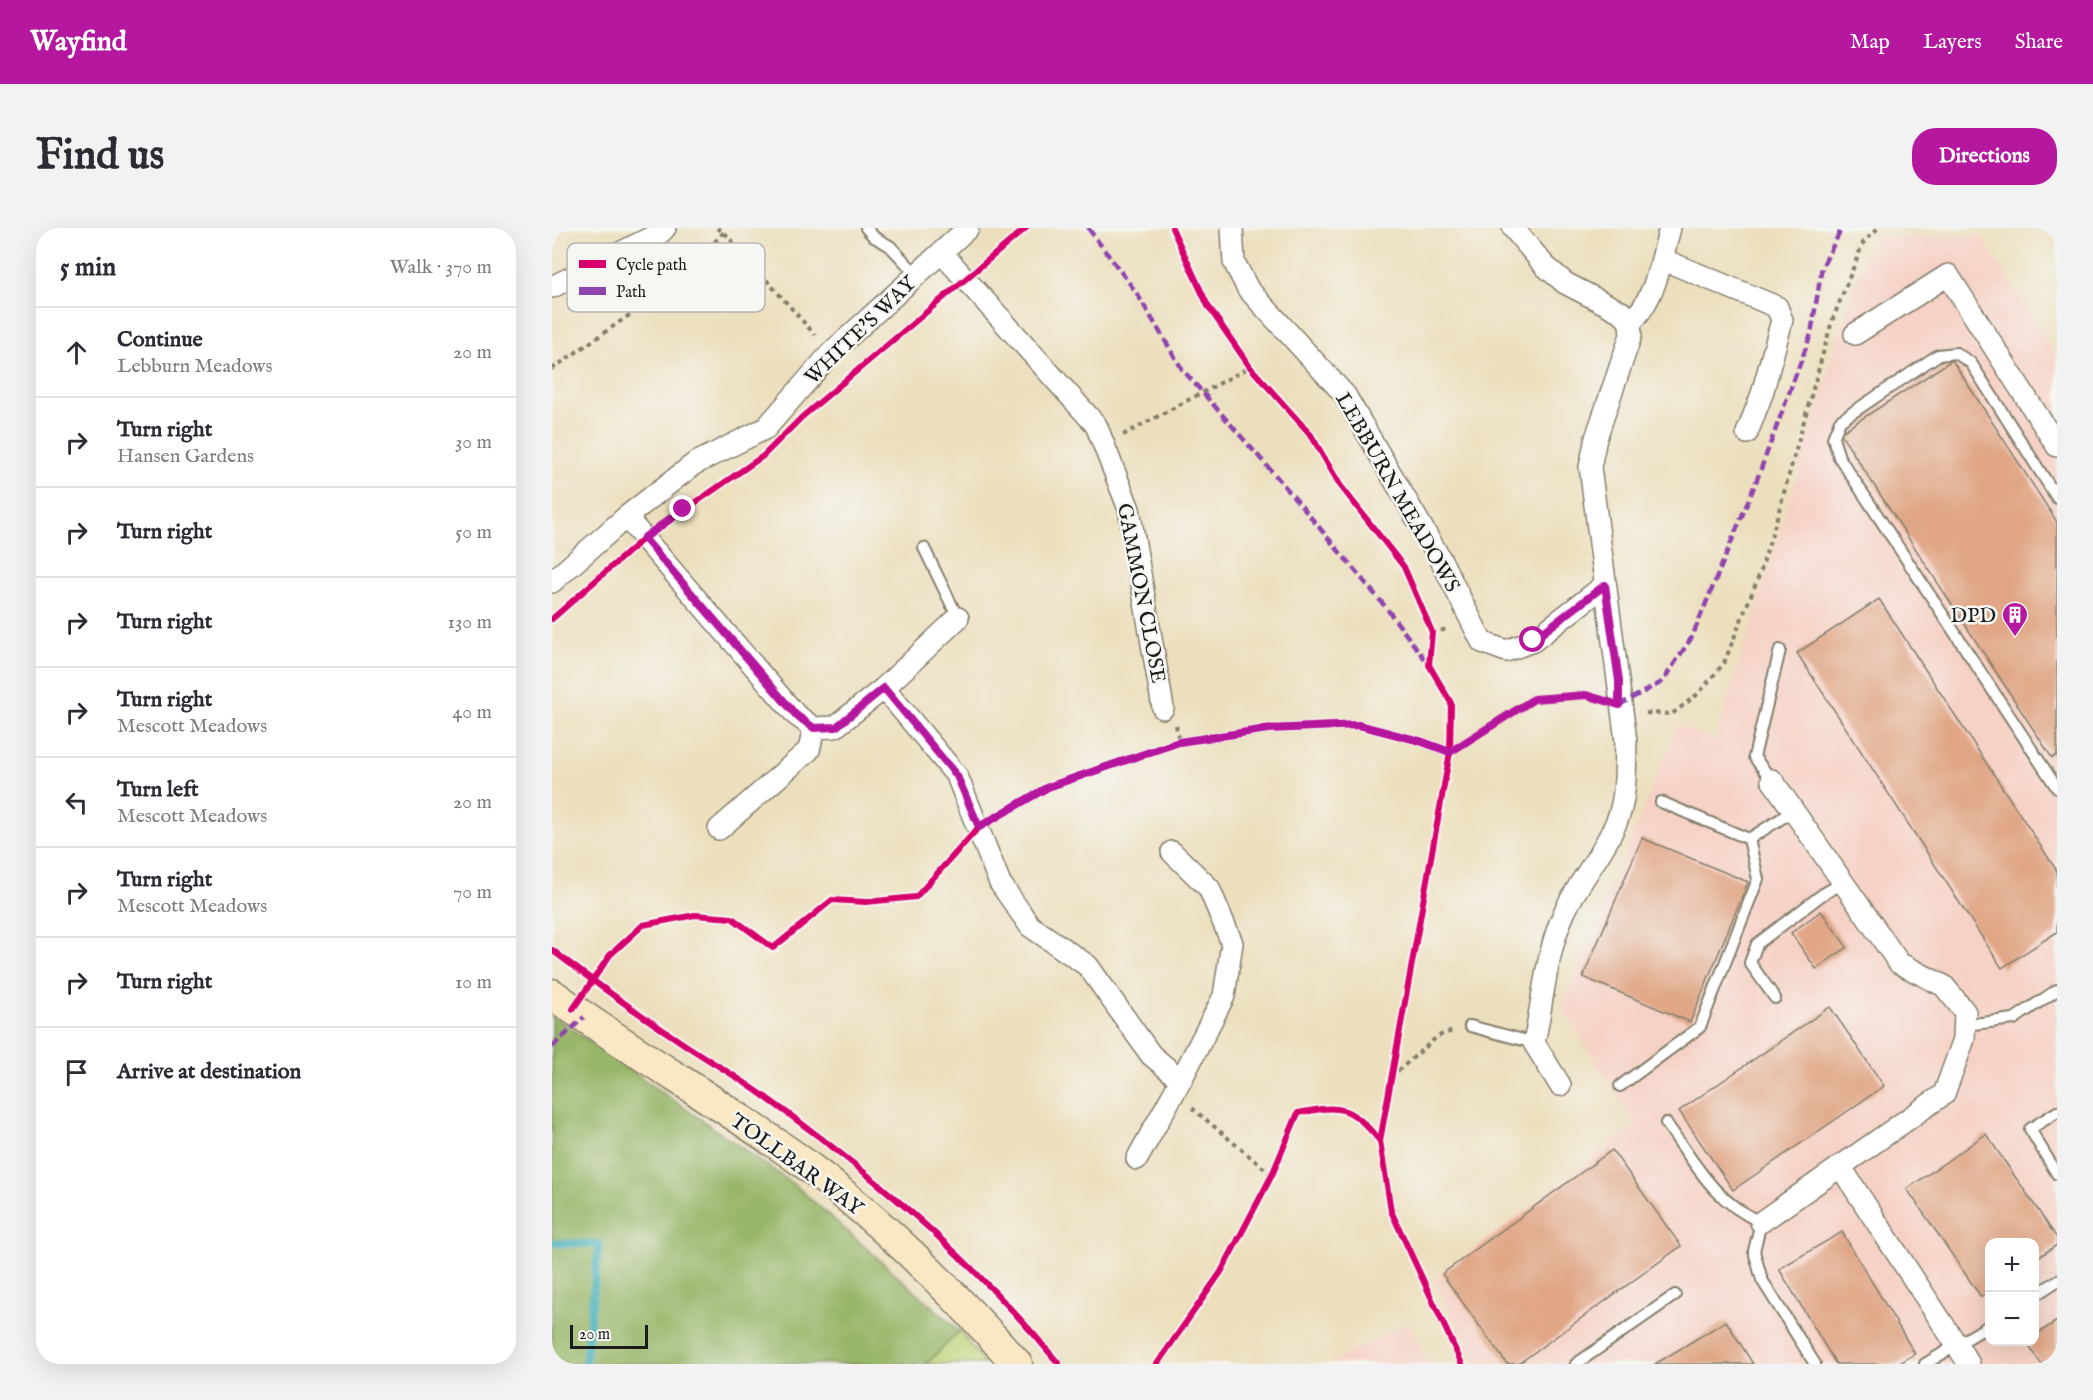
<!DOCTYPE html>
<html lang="en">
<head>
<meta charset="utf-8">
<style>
  :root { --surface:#fff; --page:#f2f2f3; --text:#2b2b33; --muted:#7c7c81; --line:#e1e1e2; --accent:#b5179e }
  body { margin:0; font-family:"IM FELL English",serif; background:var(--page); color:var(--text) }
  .controls { position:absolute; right:18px; bottom:18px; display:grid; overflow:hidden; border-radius:12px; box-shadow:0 6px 24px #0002 }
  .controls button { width:54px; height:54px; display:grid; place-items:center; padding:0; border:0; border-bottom:2px solid var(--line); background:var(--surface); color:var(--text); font:30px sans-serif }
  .scale { position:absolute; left:18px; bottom:15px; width:78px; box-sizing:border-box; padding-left:6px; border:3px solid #1c1c1c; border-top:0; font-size:16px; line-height:21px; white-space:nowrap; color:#1c1c1c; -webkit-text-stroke:4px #f6f6f2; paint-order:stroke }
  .stop { position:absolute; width:18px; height:18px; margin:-14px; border:4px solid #b5179e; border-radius:50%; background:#fff }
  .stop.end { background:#b5179e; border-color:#fff; box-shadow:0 2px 6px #0008 }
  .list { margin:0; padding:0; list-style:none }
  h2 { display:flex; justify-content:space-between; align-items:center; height:78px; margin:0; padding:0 24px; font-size:26px }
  h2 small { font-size:20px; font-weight:400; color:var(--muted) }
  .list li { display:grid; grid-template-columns:39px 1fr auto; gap:18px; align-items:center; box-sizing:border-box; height:90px; padding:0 24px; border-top:2px solid var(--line) }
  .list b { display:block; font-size:22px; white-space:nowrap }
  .list p { margin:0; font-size:20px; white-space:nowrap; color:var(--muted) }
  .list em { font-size:20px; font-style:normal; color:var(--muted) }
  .icon { flex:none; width:33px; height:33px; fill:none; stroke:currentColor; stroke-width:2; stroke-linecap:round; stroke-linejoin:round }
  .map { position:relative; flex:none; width:1505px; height:1136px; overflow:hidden; border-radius:24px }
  header { display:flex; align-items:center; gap:36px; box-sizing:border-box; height:84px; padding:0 30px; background:var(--accent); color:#fff }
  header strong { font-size:28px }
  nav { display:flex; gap:33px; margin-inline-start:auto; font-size:21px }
  .intro { display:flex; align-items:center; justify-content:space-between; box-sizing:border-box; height:144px; padding:0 36px }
  h1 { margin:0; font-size:42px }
  .button { padding:15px 27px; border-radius:24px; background:var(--accent); color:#fff; font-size:21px; font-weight:700 }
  main { display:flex; gap:36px; padding:0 36px }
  aside { flex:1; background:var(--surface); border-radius:24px; box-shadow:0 6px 24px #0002 }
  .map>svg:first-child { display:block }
  .built { fill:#f6d1c5; fill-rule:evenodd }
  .green { fill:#c0d579; stroke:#6e784a; stroke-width:1.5 }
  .forest { fill:#98b669; stroke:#5a6942; stroke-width:1.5 }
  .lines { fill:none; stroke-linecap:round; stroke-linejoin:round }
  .stream { stroke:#3aabb7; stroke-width:8 }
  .building { fill:#e0a685 }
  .lane-casing { stroke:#847e6c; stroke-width:14 }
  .street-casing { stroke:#847e6c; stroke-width:24 }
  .secondary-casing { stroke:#847e6c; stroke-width:33 }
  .path { stroke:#847e6c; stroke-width:4; stroke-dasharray:4.5 4.5; stroke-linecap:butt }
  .lane { stroke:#fff; stroke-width:10 }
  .street { stroke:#fff; stroke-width:21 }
  .secondary { stroke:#fae7c3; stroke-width:30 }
  .quiet { stroke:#8e44ad; stroke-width:4.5; stroke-dasharray:9 4.5; stroke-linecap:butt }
  .cycleway-casing { stroke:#f6f6f2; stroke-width:10 }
  .cycleway { stroke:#d6006c; stroke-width:6 }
  .route { stroke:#b5179e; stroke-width:8 }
  .labels { text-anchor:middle; stroke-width:5; stroke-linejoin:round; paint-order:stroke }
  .street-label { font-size:21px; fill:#1c1c1c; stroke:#f6f6f2 }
  .poi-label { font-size:21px; fill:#1c1c1c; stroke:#f6f6f2; text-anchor:end }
  .key { fill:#f6f6f2; stroke:#b5b5b2; stroke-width:1.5 }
  .key-label { font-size:16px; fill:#1c1c1c }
</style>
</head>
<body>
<header>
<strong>Wayfind</strong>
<nav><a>Map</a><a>Layers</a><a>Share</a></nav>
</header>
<div class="intro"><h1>Find us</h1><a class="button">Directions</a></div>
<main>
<aside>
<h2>5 min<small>Walk · 370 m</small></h2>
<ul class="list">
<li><svg class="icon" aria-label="ahead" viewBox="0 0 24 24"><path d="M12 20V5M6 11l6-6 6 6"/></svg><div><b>Continue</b><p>Lebburn Meadows</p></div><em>20 m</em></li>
<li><svg class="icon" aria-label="right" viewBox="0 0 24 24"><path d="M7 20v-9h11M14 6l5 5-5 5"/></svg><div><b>Turn right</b><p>Hansen Gardens</p></div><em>30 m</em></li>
<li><svg class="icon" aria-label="right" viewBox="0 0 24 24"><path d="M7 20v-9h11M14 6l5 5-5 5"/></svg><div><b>Turn right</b></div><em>50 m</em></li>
<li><svg class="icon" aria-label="right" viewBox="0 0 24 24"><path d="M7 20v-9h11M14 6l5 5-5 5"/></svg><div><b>Turn right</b></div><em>130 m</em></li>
<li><svg class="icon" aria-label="right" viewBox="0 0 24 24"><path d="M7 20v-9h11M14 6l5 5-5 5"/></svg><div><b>Turn right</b><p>Mescott Meadows</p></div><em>40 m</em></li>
<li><svg class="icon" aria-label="left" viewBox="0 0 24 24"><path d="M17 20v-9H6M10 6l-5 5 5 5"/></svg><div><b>Turn left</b><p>Mescott Meadows</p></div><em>20 m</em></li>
<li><svg class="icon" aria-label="right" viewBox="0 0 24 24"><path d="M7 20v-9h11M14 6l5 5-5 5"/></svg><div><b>Turn right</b><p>Mescott Meadows</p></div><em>70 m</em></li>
<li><svg class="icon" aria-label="right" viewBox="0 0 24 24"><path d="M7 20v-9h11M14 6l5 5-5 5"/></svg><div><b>Turn right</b></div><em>10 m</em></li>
<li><svg class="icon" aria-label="arrive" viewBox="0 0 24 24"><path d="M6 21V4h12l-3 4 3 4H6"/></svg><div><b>Arrive at destination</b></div></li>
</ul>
</aside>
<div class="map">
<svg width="1505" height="1136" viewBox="0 0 1505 1136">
  <rect width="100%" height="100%" fill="#f6f6f2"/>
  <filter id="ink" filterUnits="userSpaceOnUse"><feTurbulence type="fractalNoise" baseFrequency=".0167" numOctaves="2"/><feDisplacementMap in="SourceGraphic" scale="12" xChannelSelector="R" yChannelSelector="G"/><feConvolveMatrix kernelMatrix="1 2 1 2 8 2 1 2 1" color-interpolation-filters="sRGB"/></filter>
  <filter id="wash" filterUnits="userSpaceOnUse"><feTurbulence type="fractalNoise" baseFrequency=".008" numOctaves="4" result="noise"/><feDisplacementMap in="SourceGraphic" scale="24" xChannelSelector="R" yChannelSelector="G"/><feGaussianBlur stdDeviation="1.35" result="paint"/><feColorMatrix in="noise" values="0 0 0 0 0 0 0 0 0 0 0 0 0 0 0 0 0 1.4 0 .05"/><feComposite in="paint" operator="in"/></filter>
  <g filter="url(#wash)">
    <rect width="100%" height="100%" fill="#ecdfbd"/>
    <g class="built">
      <path d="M1428,7L1505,129V1136H923L882,1051L1084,897L1010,779L1126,497L1164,513L1301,61L1324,10ZM1438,1014H1482V1114H1438Z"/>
      <polygon points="855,1095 876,1136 775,1136"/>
    </g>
    <polygon class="green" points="408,1103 432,1136 374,1136"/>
    <polygon class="forest" points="0,787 244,958 408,1103 374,1136 0,1136"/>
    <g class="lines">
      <polyline class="stream" points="0,1015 47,1016 33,1136"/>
    </g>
    <g id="blocks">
      <g class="building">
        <polygon points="1400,132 1505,294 1505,527 1500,530 1288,205"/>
        <polygon points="1327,371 1505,643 1505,704 1450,740 1245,425"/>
        <polygon points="1090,610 1196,654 1138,794 1031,749"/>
        <polygon points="1269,683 1295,719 1264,741 1239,705"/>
        <polygon points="1278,779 1332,858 1181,962 1127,883"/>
        <polygon points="1434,906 1505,1010 1505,1017 1482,1032 1482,1014 1438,1014 1438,1063 1429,1069 1355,961"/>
        <polygon points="1060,922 1129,1018 966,1136 955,1136 890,1046"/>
        <polygon points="1290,1004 1363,1126 1346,1136 1284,1136 1227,1041"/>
        <polygon points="1174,1093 1201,1136 1103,1136"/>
        <polygon points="1505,1093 1505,1136 1489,1136 1474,1114 1482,1114 1482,1108"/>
      </g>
    </g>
  </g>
  <g filter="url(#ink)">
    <use href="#blocks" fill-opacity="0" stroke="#847e6c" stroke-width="1.5"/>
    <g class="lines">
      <defs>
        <g id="lane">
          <polyline points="314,0 322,9 338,18 365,47"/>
          <polyline points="1505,270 1419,135 1404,125 1386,127 1288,193 1281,210 1287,229 1505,560"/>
          <polyline points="372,320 406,390"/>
          <polyline points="1220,552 1202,529 1228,422"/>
          <polyline points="1197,611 1241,583"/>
          <polyline points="1223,770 1198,735 1205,716 1271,666 1291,655"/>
          <polyline points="1413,797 1462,791 1505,762"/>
          <polyline points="918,798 982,815"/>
          <polyline points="1068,858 1148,799 1206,651 1197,611 1109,574"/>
          <polyline points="1505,884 1478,901 1505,946"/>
          <path d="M1114,895C1143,935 1162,974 1209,994L1202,1023L1210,1052L1263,1136"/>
          <polyline points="1482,1068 1505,1053"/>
          <polyline points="1024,1136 1123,1067"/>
          <polyline points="1373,1136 1438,1097"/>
        </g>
        <g id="street">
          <polyline points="680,0 682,34 696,61 793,167 890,334 930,414 954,423 981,413 1053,357"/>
          <path d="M961,0L993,38L1013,55L1071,85L1078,95L1079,107L1044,210L1038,239L1074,513C1073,537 1075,567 1066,590C1053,624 1027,652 1012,685C994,725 991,773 982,815L1008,857"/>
          <polyline points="390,25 544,197 577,281 611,480"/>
          <polyline points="1112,32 1225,79 1230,92 1210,166 1195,205"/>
          <polyline points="0,59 108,5 113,0"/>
          <path d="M1078,95C1104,71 1109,32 1118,0"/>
          <polyline points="1303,106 1396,47 1505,218"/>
          <polyline points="74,289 244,487 262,500 283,499 332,460 406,390"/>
          <polyline points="0,354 74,289 142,236 214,200 279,125 416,0"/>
          <polyline points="332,460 405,548 448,655 478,698 536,738 599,827 629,852 672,768 680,715 657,660 620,624"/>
          <polyline points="167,601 257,522 262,500"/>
          <polyline points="585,931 629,852"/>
          <polyline points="1288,938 1417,1136"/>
          <polyline points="1209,994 1392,866 1412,811 1413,784 1392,758 1347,735 1220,552"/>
        </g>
        <path id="secondary" d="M0,766C82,826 171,876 253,936C331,994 401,1064 465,1136"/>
      </defs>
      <use href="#lane" class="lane-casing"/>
      <use href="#street" class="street-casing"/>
      <use href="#secondary" class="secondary-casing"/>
      <g class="path">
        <polyline points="165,0 172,4 263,107"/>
        <polyline points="0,141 125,54 172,4"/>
        <polyline points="571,207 698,139"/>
        <polyline points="880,404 897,401"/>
        <polyline points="1094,485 1120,486 1146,466 1172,435 1208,345 1224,293 1280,93 1311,15 1326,0"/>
        <polyline points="624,497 627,514"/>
        <polyline points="898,524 982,471 1034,467 1047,471"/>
        <polyline points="839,849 886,808 903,802"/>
        <polyline points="640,880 720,947"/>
      </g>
      <use href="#lane" class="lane"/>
      <use href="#street" class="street"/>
      <use href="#secondary" class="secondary"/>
      <g class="quiet">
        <polyline points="536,0 584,64 630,141 730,255 832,377 877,437"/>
        <polyline points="1067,477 1110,454 1140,409 1204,254 1259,106 1270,39 1290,0"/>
        <polyline points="0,819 32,789"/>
      </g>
      <defs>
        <g id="cycleway">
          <polyline points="620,0 656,78 698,139 759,207 788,257 852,339 880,404 877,437 899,475 898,524 828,913 839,983 910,1136"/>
          <polyline points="0,391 92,310 211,228 250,189 474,0"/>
          <path d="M0,722C42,754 85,785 129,814C155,832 183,847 209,866C319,944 421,1031 507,1136"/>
          <polyline points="21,781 58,727 91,697 143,687 180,690 221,720 280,672 314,674 364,669 427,599 496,559 627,514 715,501 806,497 868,513 898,524"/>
          <path d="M605,1136L669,1044L720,947L746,885C790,876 798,878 828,913"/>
        </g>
      </defs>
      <use href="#cycleway" class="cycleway-casing"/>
      <use href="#cycleway" class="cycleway"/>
    </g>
  </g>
  <g class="lines" filter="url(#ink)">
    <polyline class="route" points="131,281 92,310 244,487 262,500 284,499 332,460 405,548 427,599 496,559 627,514 716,501 807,497 868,513 898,524 982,471 1034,467 1067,477 1067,453 1053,357 981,412"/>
  </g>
  <defs>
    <symbol id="building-pin" viewBox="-11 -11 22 30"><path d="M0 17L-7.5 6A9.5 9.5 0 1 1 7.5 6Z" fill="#b5179e" stroke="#f6f6f2"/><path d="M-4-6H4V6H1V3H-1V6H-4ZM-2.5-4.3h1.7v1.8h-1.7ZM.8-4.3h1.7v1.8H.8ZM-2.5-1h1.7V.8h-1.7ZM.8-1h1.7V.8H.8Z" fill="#fff"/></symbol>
  </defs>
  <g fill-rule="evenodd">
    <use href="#building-pin" x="1448" y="372" width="30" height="40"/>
  </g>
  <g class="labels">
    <g class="street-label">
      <text transform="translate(308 102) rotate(-44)" y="7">WHITE'S WAY</text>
      <text transform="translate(846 264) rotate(60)" y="7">LEBBURN MEADOWS</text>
      <text transform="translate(590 365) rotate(79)" y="7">GAMMON CLOSE</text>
      <text transform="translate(245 936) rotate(36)" y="7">TOLLBAR WAY</text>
    </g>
    <g class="poi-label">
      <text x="1444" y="394">DPD</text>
    </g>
  </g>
  <rect x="15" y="15" width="198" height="69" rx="9" class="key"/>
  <rect x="27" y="32" width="27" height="8" fill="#d6006c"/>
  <rect x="27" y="59" width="27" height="8" fill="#8e44ad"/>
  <g class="key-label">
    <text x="64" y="42">Cycle path</text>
    <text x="64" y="69">Path</text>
  </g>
</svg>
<div class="controls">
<button>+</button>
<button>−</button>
</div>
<div class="scale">20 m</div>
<div class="stop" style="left:981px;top:412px"></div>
<div class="stop end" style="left:131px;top:281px"></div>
</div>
</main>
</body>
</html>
